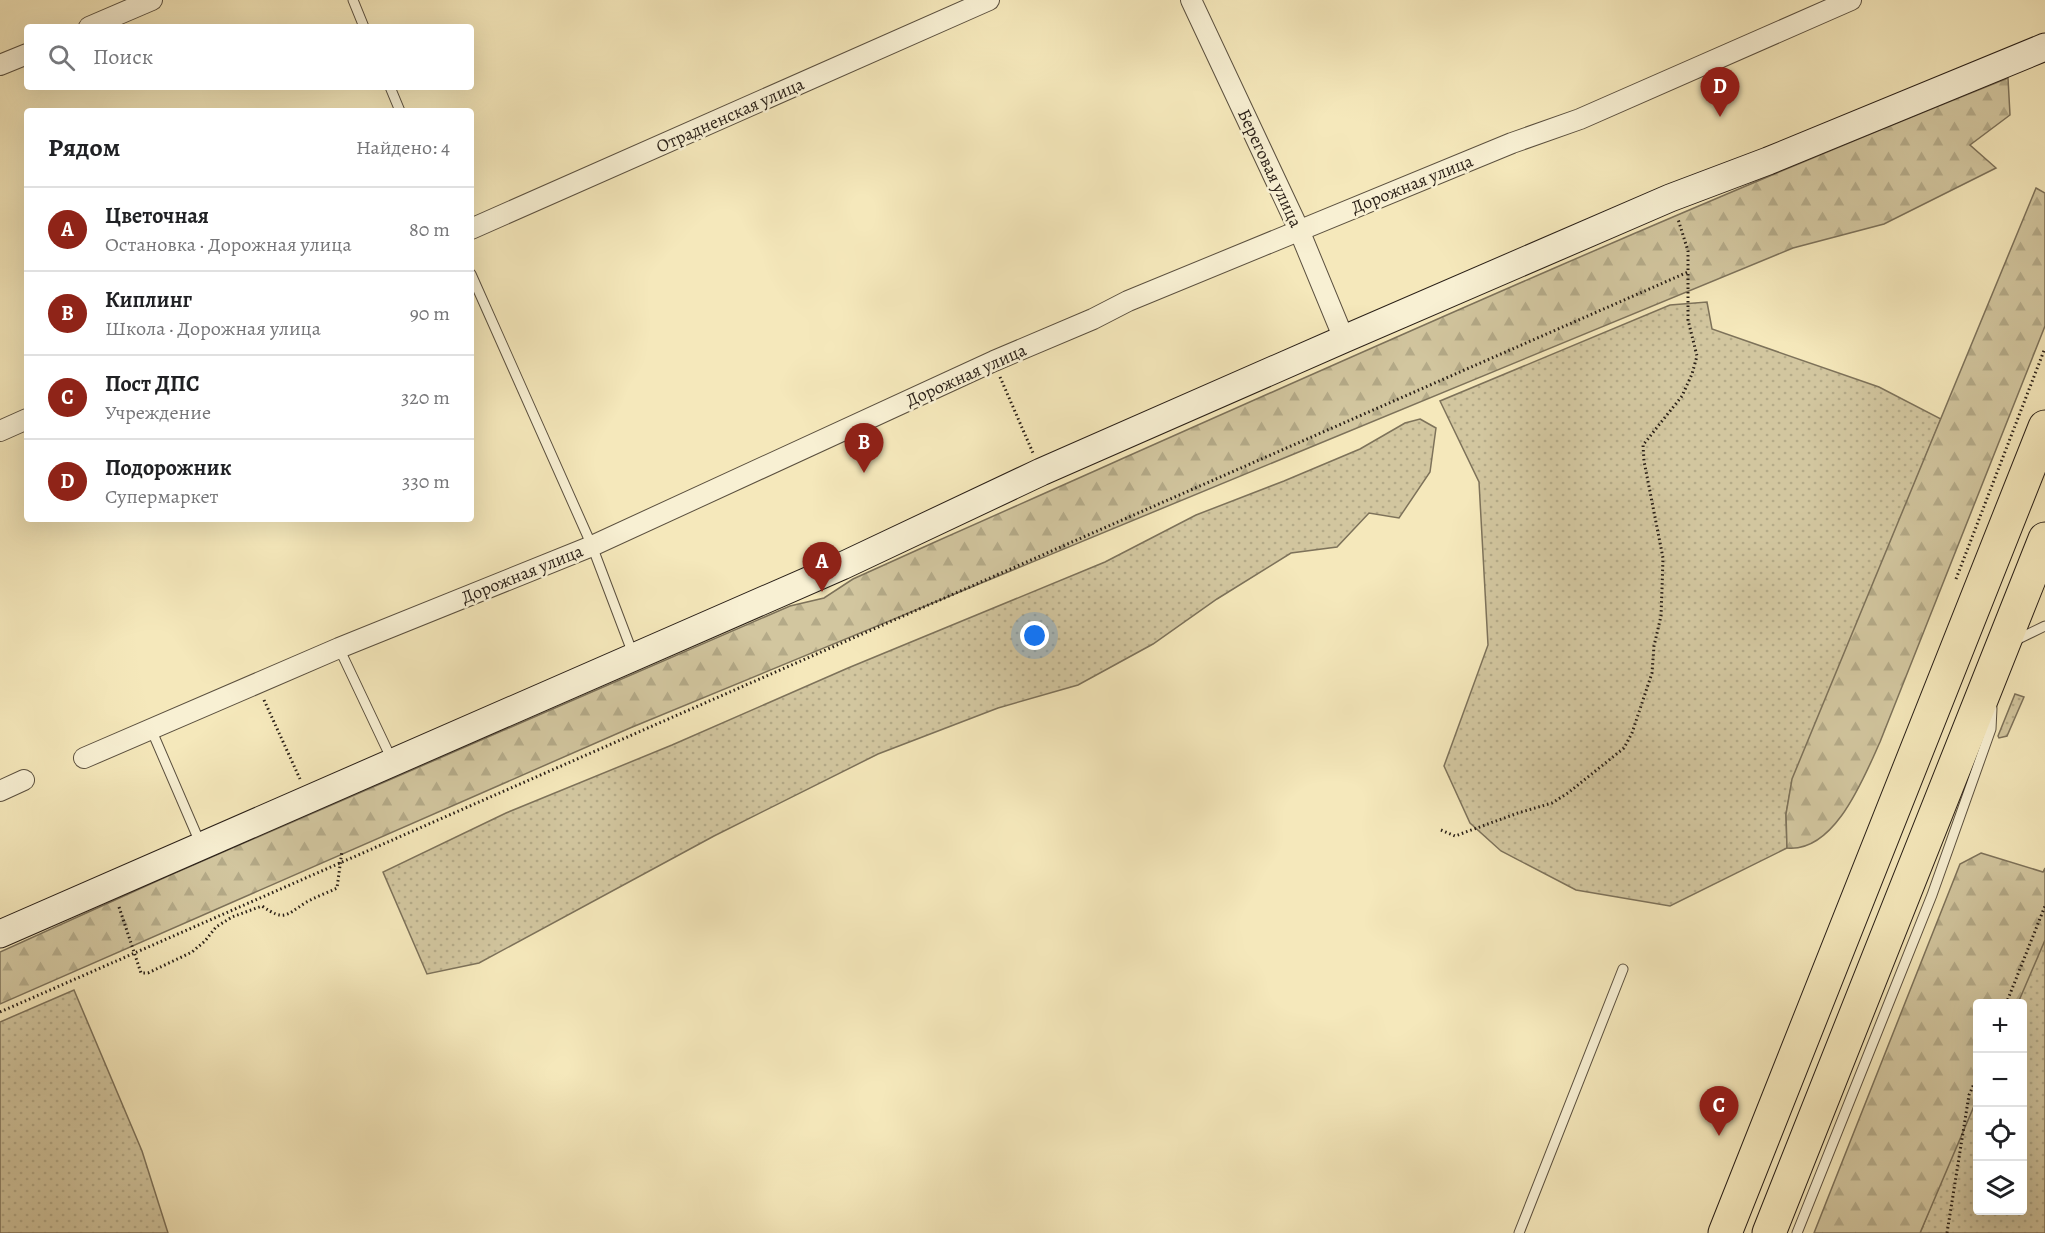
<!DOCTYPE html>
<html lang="ru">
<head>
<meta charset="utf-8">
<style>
  :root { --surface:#fff; --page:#f6f6f6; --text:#202124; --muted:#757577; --line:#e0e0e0; --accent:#8f2418 }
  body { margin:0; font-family:Alegreya,serif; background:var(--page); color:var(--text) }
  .controls { position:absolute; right:18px; bottom:18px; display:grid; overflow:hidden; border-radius:6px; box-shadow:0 6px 24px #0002 }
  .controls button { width:54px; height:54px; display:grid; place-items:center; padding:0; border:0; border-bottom:2px solid var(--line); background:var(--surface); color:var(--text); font:30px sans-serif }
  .you { position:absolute; left:1035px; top:636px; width:21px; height:21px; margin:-15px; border:4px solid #fff; border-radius:50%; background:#1a73e8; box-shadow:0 0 0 9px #1a73e833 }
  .badge { display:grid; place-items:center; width:39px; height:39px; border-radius:50%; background:var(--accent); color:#fff; font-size:20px; font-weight:700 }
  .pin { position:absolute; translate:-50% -50px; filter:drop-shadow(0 2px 3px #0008) }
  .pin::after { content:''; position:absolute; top:32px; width:21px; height:18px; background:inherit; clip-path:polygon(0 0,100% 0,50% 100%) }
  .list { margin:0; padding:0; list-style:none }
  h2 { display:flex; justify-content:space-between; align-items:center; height:78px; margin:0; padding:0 24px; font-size:26px }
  h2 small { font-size:20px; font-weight:400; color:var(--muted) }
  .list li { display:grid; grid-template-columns:39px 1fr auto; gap:18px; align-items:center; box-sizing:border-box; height:84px; padding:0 24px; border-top:2px solid var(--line) }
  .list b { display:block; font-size:22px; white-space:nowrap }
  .list p { margin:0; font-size:20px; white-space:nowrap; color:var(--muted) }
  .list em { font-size:20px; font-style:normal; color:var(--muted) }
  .icon { flex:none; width:33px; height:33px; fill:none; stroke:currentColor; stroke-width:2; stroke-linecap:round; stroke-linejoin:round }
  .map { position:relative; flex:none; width:2045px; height:1233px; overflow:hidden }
  .search { position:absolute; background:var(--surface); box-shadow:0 6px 24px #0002; left:24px; top:24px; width:450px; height:66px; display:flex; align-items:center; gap:15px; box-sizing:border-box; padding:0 21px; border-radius:6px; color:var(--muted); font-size:22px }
  .panel { position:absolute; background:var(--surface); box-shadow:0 6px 24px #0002; left:24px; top:108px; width:450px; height:414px; border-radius:6px }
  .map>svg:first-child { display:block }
  .grass { fill:url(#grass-dots); stroke:#7d725a; stroke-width:1.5 }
  .forest { fill:url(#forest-firs); stroke:#7d725a; stroke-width:1.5 }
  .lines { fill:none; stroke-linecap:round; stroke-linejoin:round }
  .lane-casing { stroke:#5b503f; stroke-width:11 }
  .street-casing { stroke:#5b503f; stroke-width:22 }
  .secondary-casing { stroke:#281e16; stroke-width:29 }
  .highway-casing { stroke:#281e16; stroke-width:35 }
  .path { stroke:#281e16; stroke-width:3; stroke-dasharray:1.5 3; stroke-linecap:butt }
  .lane { stroke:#f8f0d3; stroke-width:9 }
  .street { stroke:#f8f0d3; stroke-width:20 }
  .secondary { stroke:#f8f0d3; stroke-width:27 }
  .highway { stroke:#f5e8bb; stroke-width:33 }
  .labels { text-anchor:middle; stroke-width:5; stroke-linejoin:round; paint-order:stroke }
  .street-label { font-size:18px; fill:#281e16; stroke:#f8f0d3 }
</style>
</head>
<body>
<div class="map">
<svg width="2045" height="1233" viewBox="0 0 2045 1233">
  <defs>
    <pattern id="grass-dots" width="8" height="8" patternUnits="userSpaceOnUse" patternTransform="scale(1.5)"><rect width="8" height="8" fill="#d2c69f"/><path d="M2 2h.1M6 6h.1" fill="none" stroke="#b4aa88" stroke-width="1.8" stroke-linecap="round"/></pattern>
    <pattern id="forest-firs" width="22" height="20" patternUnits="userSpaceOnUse" patternTransform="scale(1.5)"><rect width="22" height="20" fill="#d2c69f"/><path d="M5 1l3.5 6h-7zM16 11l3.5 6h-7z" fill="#b4aa88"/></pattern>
  </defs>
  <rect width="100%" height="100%" fill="#f5e8bb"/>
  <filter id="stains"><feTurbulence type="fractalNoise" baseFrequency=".00333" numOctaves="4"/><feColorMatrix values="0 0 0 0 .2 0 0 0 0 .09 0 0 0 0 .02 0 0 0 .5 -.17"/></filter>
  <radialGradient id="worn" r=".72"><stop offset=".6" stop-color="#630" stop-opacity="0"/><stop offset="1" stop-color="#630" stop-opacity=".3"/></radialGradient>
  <g class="grass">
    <polygon points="1707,302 1712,329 1879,387 1941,419 1791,787 1786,814 1787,848 1670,906 1576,890 1501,851 1470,823 1444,766 1488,645 1479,482 1440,401 1670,305"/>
    <polygon points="1420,419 1436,428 1430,472 1399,518 1369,513 1337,547 1291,553 1217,599 1153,644 1078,685 998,708 878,754 714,836 479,963 427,974 383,872 506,813 672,745 848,668 1105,562 1196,515 1284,481 1360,449 1405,423"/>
    <polygon points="2015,694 2024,697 2007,736 1999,738 1998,736"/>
    <polygon points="2045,929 2045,1233 1920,1233 1977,1093 1978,1210 2022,1210 2022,1004 2014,1003"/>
    <polygon points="74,990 142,1151 168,1233 0,1233 0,1022"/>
  </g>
  <g class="forest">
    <path d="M2008,78L2010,115L1970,145L1996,168L1884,224L1793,248L630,728L0,1004V952L168,876L790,606L824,598L853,579L935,542C1291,384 1646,223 2008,78Z"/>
    <path d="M2036,188L2045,193V326L1880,742C1864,777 1835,853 1787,848L1786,814L1792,779Z"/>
    <polygon points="1981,853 2043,872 2045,868 2045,940 2018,1003 1978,1004 1977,1099 1920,1233 1814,1233 1960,864"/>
  </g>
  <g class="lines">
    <defs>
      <g id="lane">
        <polyline points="353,0 364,27"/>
        <polyline points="390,87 400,111"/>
        <polyline points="471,274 592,546 633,654"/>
        <polyline points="2014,641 2045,626"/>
        <polyline points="339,648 392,760"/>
        <polyline points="151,729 201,845"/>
        <polyline points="1519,1233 1623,969"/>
        <polyline points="1797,1233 1932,895 1991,729 1992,708"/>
      </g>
      <g id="street">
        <polyline points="1191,0 1299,230 1344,339"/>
        <polyline points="89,27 152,0"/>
        <polyline points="0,65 27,54"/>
        <polyline points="471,229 989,0"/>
        <polyline points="0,431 27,419"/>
        <polyline points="84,758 339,648 592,546 994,361 1093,319 1128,301 1512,143 1580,119 1851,0"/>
        <polyline points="0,791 24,780"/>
      </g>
      <polyline id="secondary" points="0,934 842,566 1041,472 1344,339 1670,198 1768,161 2045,47"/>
      <g id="highway">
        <polyline points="1725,1233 2045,427"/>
        <polyline points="1769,1233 2045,539"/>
      </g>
    </defs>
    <use href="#lane" class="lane-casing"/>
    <use href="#street" class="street-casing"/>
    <use href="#secondary" class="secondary-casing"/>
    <use href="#highway" class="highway-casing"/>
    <g class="path">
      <polyline points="1000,377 1033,453"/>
      <polyline points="1956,579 2045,348"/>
      <polyline points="264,700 300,779"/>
      <polyline points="1441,830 1455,836 1518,813 1552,803 1568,793 1624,748 1632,733 1652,673 1654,646 1661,616 1662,589 1663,558 1644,461 1643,445 1682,396 1692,374 1697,356 1688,320 1688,272"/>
      <path d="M119,907L141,973H148L192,952L205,941L216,927L232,917L262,906C284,921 285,916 305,903C315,897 327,893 337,888L342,851"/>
      <polyline points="2006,1004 2045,906"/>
      <polyline points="0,1012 1688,272 1688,251 1678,219"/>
      <polyline points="1947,1233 1969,1095 1978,1075"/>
    </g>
    <use href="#lane" class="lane"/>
    <use href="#street" class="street"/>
    <use href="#secondary" class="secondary"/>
    <use href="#highway" class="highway"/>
  </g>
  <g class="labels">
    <g class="street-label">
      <text transform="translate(730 115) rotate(-24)" y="6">Отрадненская улица</text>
      <text transform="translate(1270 168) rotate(65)" y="6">Береговая улица</text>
      <text transform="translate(1412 184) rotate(-22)" y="6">Дорожная улица</text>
      <text transform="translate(966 375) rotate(-24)" y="6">Дорожная улица</text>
      <text transform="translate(522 574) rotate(-22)" y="6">Дорожная улица</text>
    </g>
  </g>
  <rect width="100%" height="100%" filter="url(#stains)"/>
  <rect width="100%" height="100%" fill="url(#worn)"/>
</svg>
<div class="controls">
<button>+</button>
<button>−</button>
<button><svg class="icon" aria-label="locate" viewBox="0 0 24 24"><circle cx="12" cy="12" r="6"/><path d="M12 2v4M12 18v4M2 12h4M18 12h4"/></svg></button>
<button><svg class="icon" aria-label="layers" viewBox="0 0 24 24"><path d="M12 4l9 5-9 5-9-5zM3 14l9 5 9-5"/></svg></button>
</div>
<div class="you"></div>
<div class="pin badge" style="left:822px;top:592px">A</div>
<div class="pin badge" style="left:864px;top:473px">B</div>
<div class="pin badge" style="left:1719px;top:1136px">C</div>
<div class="pin badge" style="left:1720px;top:117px">D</div>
<div class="search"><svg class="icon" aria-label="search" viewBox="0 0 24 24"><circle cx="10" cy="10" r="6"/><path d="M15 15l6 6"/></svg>Поиск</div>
<section class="panel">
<h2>Рядом<small>Найдено: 4</small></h2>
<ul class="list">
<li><span class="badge">A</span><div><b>Цветочная</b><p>Остановка · Дорожная улица</p></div><em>80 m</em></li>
<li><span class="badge">B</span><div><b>Киплинг</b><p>Школа · Дорожная улица</p></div><em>90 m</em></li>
<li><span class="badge">C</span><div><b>Пост ДПС</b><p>Учреждение</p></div><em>320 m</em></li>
<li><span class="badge">D</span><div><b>Подорожник</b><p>Супермаркет</p></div><em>330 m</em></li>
</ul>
</section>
</div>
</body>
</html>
